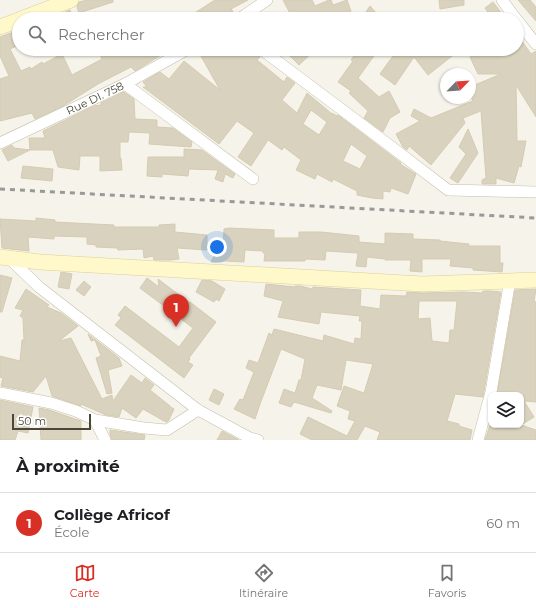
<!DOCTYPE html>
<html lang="fr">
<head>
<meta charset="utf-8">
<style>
  :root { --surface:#fff; --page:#f2f2f2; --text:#202124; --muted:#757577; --line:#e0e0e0; --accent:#d93025 }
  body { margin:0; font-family:Montserrat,sans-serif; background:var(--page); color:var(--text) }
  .controls { position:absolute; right:12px; bottom:12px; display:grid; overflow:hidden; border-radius:8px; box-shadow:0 1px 3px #0004 }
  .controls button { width:36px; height:36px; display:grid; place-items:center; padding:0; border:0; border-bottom:1px solid var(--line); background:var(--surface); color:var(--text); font:20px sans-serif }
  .compass { position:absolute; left:440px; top:68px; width:36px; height:36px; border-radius:50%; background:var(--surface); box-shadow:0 1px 3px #0004; rotate:65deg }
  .scale { position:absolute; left:12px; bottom:10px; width:79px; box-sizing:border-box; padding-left:4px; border:2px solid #4b4637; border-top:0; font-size:11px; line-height:14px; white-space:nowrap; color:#4b4637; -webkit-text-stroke:3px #fff; paint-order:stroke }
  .you { position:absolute; left:217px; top:247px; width:14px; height:14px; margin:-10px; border:3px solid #fff; border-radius:50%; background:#1a73e8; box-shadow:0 0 0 6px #1a73e833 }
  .badge { display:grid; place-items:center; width:26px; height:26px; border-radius:50%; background:var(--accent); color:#fff; font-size:13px; font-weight:700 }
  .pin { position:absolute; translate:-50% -33px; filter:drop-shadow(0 1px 2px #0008) }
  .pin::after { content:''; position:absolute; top:21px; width:14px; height:12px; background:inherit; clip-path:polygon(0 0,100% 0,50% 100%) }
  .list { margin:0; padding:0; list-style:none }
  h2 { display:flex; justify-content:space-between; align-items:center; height:52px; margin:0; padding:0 16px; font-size:17px }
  h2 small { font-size:13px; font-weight:400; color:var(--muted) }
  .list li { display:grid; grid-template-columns:26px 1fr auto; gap:12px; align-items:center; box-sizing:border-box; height:60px; padding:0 16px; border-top:1px solid var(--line) }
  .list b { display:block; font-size:15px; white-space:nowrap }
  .list p { margin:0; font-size:13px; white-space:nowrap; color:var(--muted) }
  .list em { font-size:13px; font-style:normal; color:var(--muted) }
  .icon { flex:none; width:22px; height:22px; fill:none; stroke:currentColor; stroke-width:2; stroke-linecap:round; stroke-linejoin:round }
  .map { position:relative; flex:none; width:536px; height:440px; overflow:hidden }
  .search { position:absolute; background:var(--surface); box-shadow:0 1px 3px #0004; left:12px; right:12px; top:12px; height:44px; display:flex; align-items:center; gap:10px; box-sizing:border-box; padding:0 14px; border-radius:22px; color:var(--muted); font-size:15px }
  .sheet { height:112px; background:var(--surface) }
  nav { display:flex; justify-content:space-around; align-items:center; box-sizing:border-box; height:56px; border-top:1px solid var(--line); background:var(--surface); font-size:11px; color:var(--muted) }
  nav a { display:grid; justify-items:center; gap:2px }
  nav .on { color:var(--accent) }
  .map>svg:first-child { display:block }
  .building { fill:#d9d2be; stroke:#d5cbb0; fill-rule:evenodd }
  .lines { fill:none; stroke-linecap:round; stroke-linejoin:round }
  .street-casing { stroke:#c3beab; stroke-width:12 }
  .secondary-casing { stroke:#dbd095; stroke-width:16 }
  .street { stroke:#fff; stroke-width:11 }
  .secondary { stroke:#fff8cb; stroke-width:15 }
  .rail { stroke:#999; stroke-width:3; stroke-dasharray:5 5; stroke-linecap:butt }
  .labels { text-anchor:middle; stroke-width:3; stroke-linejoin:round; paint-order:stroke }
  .street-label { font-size:11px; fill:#4b4637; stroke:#fff }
</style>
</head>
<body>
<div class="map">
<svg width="536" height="440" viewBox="0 0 536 440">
  <rect width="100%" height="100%" fill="#f6f4ea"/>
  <g class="building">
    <polygon points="87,0 113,0 113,2 79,13 77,7 79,2"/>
    <polygon points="215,0 248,0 231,9 233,11 224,16 220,12 210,19 185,19"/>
    <polygon points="283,0 312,0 315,6 329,0 331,0 333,5 347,0 351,11 333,19 293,19"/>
    <polygon points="439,0 464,0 464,5 440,9"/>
    <polygon points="518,0 530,0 536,7 536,21"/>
    <polygon points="493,2 506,19 493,19 485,8"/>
    <polygon points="370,6 377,14 370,19 361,19"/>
    <polygon points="70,10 73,19 62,19 61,14"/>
    <polygon points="19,30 19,45 10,49 21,71 30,67 31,69 42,62 43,64 62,54 72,75 102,59 98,49 171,49 135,71 131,67 98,84 63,106 35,119 32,113 0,121 0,79 9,76 0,56 0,37"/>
    <polygon points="517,34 531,54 536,51 536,117 516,85 517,141 526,141 521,167 519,166 514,183 496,178 496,184 482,184 482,180 486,178 481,111 463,118 465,123 431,165 409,146 407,150 403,147 396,134 420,121 411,116 414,109 431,118 473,101 470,95 470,87 501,74 478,74 470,57 486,49 517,49"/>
    <path d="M197,49H254L255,52L260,57L257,60L284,82L287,77L295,83L282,100L297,113L307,93L332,114V113L337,116L338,115L401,163L400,164L416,174L408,194L391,188L390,192L383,191V199L372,198L357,195V191L333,179L332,182L317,174L315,179L296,170L301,160L284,147L282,150L268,140L251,166L238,157L254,133L237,121L219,144L143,87H147L143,82L160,72L169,79L184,61L220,90ZM311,110L327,122L319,135L303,124ZM351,144L367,156L360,169L343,161Z"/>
    <polygon points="283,49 316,49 299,65"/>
    <polygon points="359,49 379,49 358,78 379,97 389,91 400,112 390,118 383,132 364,118 368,111 349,93 351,91 338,82 353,61 351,60"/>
    <polygon points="398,49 461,49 428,75 414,57 395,85 380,74"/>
    <polygon points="124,92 134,99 135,119 157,120 157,127 173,128 192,142 191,147 149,144 150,133 129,132 128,142 120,142 120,158 121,158 122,170 100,171 100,156 80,156 79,170 58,167 53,150 30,150 8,161 2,150 12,145 14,148 30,150 29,138 45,138 43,131 94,106 101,105 101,103"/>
    <polygon points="468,129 478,153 458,183 450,178 466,154 459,147"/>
    <polygon points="184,149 202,150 235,174 233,178 225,174 223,182 215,179 218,170 189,169 188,176 162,174 162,177 147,176 148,157 184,157"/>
    <polygon points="23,166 53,169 52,181 21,178"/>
    <polygon points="36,218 55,220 55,222 114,225 114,227 159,227 159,225 175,224 175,232 207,235 207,250 177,248 179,259 170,260 154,260 153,256 144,258 143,249 118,250 117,248 96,247 96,245 87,244 87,237 54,236 54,239 28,237 29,251 2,248 0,219 36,221"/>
    <polygon points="229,228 274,230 274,238 299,238 299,232 321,232 359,236 359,242 385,244 385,233 413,234 413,239 440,240 440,241 469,244 469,246 500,246 500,263 503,263 502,272 473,270 473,268 450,266 451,259 422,259 422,272 410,271 411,260 385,260 385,259 367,257 366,267 356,266 358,253 326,251 325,260 305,259 305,261 264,261 265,253 263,253 263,251 245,250 244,262 225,261 211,262 217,251 223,251 224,229"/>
    <polygon points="61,272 72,274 69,289 58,287"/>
    <polygon points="0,275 12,278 2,312 0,312"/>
    <polygon points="147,278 159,287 158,279 190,303 190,302 216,322 189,358 190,359 188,362 193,365 184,378 115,325 121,318 118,315 125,306 179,347 193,328 140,288"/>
    <polygon points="202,280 212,281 225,289 219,301 216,299 214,302 196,292"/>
    <polygon points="84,281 91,287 84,296 76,290"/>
    <path d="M266,284L295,287V286H301L312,289L313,287L361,290L360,306L380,309L381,295L406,296L407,292L422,293L463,292L482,293L483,291H490L501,292L483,397L455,394L447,421L459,424V426L472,430L470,440H377L380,432L365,426L357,440H312L300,434L308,417L347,436L355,421L348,419L350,411L337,406L344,386L364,393L373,364L346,360L341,390L317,385L312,398L332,411L331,413L294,402L291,407L279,403L284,389L295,393L299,380H301L305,359L281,349L260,404L255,419L234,409L240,399L243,400L254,372L246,368L249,360L258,363L269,333L272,335L274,329L323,341L324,335L354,344L355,338L361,339L362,321H359L360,316L321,312L319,324L278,317L283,301L264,296ZM419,301H457L454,330H450L449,343L432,341L430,318L418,319Z"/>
    <polygon points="26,289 49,305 47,307 61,313 78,326 59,341 71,338 102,399 112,395 113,401 131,375 142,383 145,378 154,385 150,390 170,406 169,406 174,409 169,420 167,422 164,421 143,409 136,418 122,408 119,417 106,415 81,404 81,406 52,396 46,376 33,392 1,386 3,378 0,377 0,356 20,361 22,340 24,340 23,318 20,316 23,310 15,308"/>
    <polygon points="536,289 534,301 536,302 536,402 524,401 534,417 521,425 521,395 497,395 515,290"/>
    <polygon points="88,334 119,358 122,366 108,370 112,393 107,394 96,358 101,356 95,340 91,341"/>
    <polygon points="214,389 224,394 219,405 209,400"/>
    <polygon points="0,400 33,407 28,433 18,431 15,440 0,440"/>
    <polygon points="39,408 49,410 81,421 81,440 41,440"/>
    <polygon points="490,425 521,425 536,430 536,440 485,440"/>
    <polygon points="110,430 145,435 144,440 112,440 110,434"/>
    <polygon points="222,431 239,440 217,440"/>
  </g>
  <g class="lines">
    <defs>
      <g id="street">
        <polyline points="502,0 516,19"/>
        <polyline points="239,19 267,0"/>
        <polyline points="517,20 536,44"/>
        <polyline points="261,49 385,142 448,190 536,192"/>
        <polyline points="125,84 253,179"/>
        <path id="s1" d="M0,143L125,84L188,49"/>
        <polyline points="10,259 39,287 198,410 250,438 258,440"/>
        <polyline points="0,393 51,403 76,411 95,420 144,428 167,430 198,410"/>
        <polyline points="95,420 105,440"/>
        <polyline points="478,440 491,392 510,280"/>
      </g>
      <g id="secondary">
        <polyline points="21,19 71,0"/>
        <polyline points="0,27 19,20"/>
        <polyline points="0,257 40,262 422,284 536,280"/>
      </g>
    </defs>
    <use href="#street" class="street-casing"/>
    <use href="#secondary" class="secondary-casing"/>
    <use href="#street" class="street"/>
    <use href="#secondary" class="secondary"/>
    <polyline class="rail" points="0,189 536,218"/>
  </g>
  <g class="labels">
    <g class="street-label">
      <text dy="4" stroke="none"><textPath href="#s1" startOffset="105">Rue DI. 758</textPath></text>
    </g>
  </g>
</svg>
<div class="controls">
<button><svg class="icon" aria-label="layers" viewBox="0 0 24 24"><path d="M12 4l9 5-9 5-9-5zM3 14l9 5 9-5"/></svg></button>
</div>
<svg class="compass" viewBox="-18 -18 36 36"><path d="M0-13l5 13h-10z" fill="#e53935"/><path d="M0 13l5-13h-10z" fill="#757577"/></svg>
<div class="scale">50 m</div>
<div class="you"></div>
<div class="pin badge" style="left:176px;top:327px">1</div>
<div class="search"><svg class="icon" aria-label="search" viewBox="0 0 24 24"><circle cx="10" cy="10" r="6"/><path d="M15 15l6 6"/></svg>Rechercher</div>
</div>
<section class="sheet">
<h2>À proximité<small></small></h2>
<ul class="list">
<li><span class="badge">1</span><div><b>Collège Africof</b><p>École</p></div><em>60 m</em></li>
</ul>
</section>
<nav>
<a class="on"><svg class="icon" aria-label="map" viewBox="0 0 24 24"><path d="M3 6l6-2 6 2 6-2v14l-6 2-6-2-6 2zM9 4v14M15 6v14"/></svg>Carte</a>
<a><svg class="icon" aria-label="directions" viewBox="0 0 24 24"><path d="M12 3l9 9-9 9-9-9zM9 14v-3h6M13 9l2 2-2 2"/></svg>Itinéraire</a>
<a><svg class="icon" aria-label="saved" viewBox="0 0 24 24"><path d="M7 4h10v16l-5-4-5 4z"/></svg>Favoris</a>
</nav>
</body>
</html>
